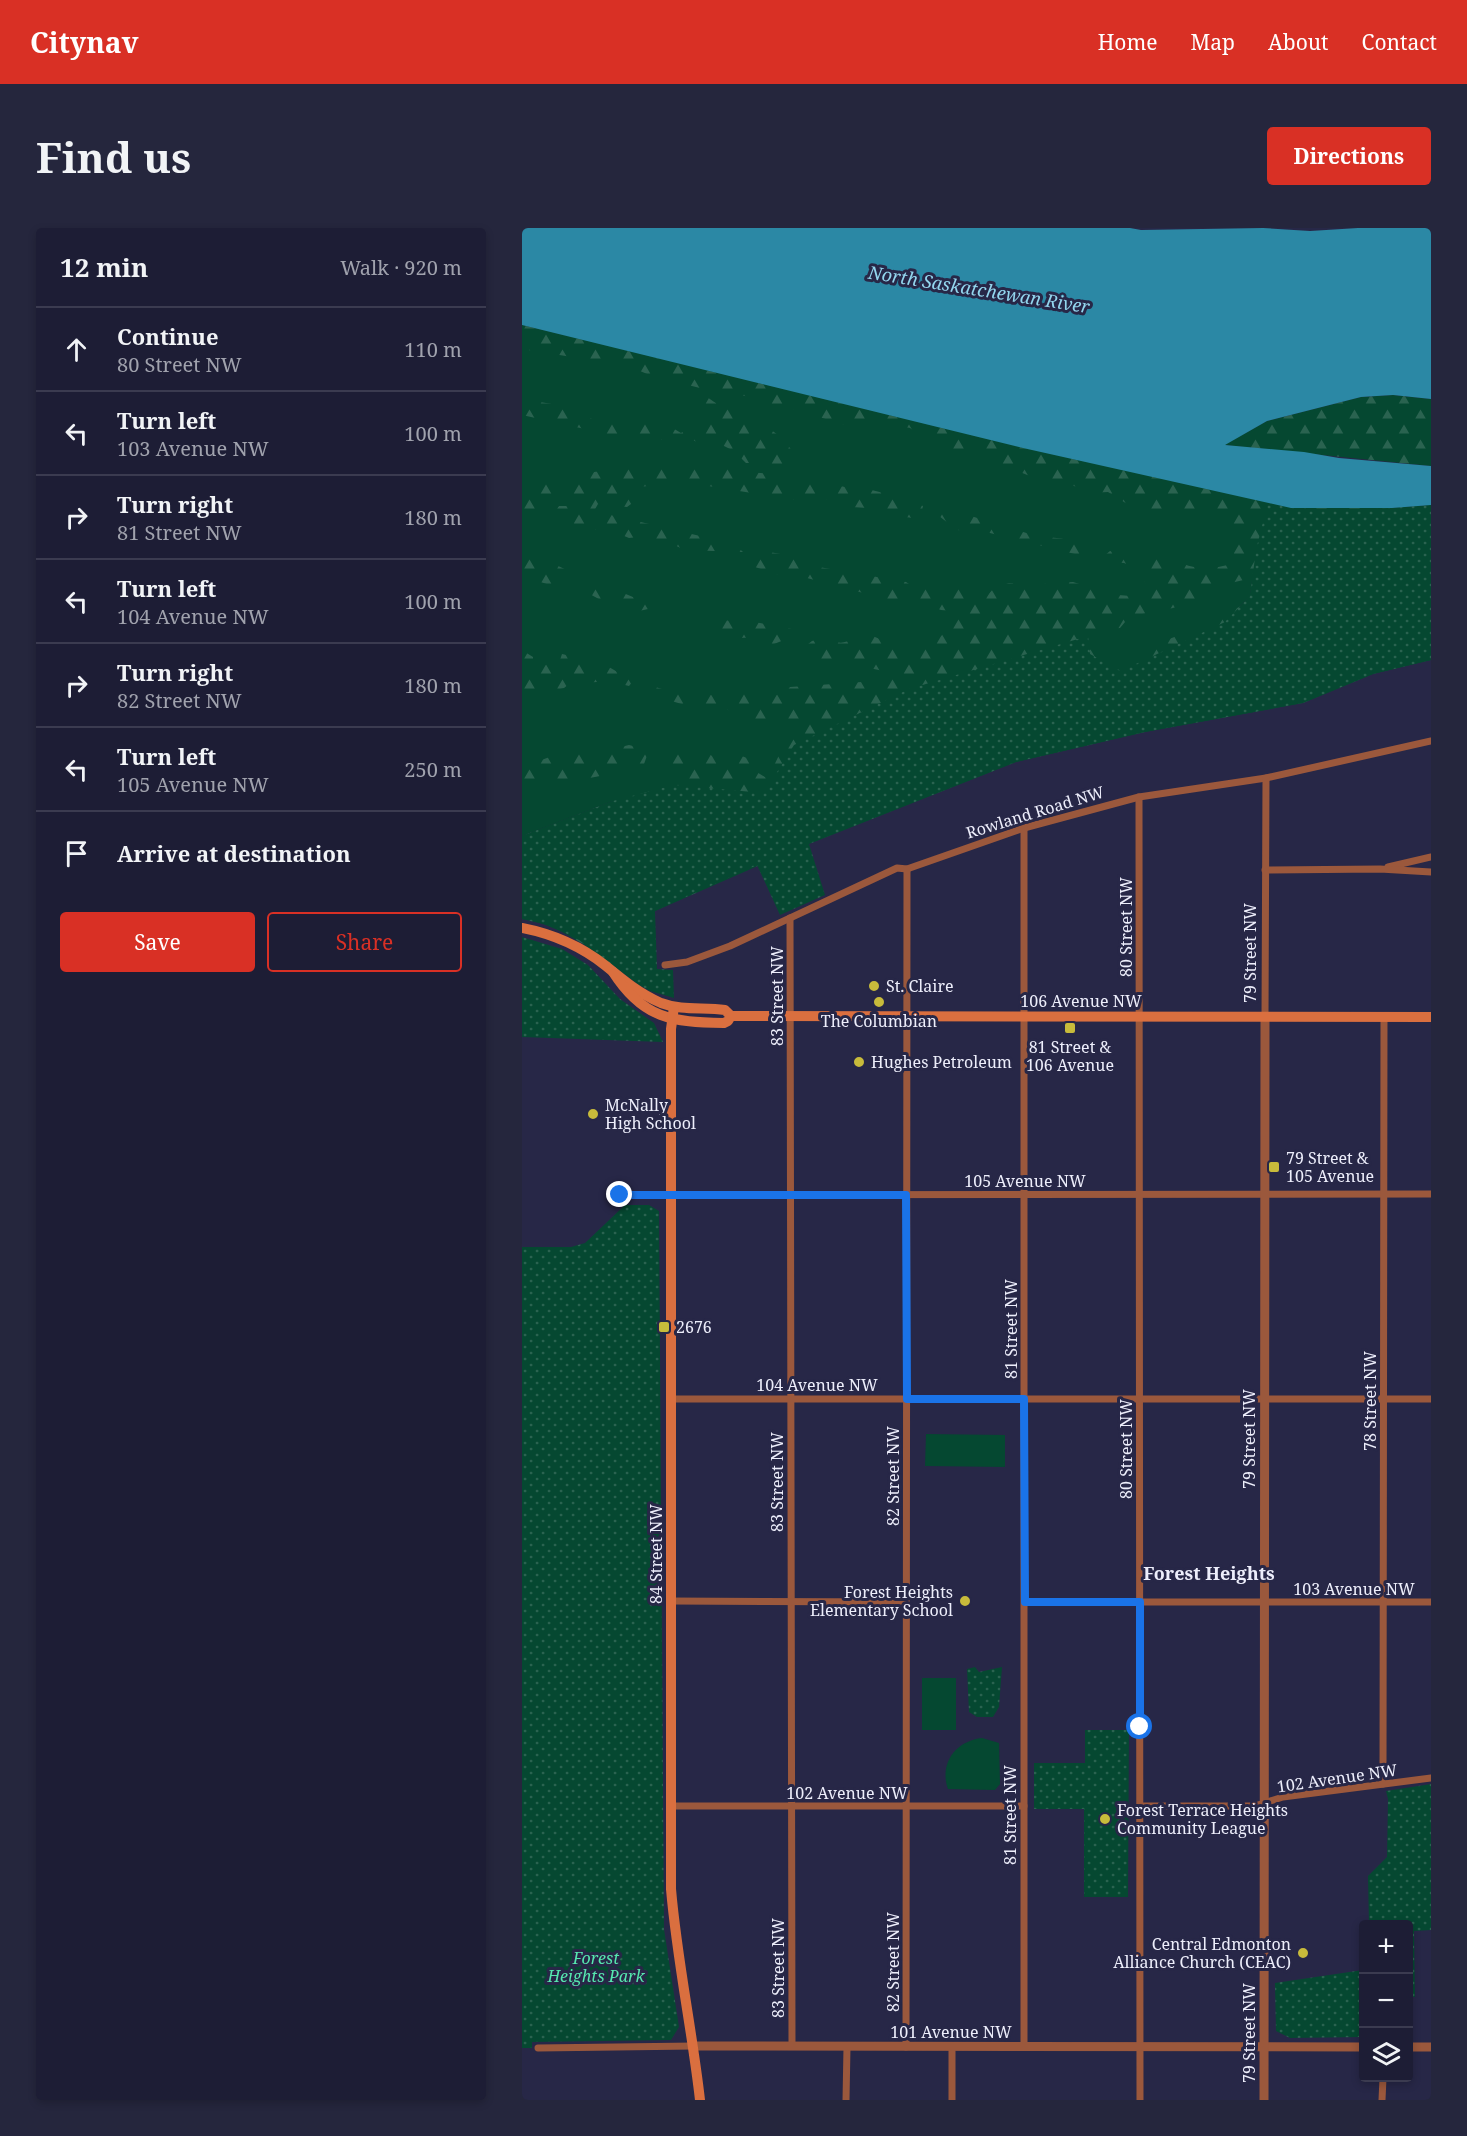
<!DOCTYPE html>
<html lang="en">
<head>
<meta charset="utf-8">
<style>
  :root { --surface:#1d1d35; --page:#25263d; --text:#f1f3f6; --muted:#a0a2ad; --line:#3b3b50; --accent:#d93025 }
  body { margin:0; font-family:"Noto Serif",serif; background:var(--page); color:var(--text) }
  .controls { position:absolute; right:18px; bottom:18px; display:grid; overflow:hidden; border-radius:6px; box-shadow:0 3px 9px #0003 }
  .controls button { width:54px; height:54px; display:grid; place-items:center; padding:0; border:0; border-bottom:2px solid var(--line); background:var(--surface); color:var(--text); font:30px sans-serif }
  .stop { position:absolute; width:18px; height:18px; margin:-14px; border:4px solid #1a73e8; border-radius:50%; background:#fff }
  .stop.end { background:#1a73e8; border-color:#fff; box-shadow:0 2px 6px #0008 }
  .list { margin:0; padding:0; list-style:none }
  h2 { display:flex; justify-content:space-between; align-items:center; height:78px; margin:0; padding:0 24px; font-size:26px }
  h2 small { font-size:20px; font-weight:400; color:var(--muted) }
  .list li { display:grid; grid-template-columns:39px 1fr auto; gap:18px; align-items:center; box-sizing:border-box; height:84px; padding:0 24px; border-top:2px solid var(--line) }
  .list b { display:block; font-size:22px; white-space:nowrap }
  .list p { margin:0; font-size:20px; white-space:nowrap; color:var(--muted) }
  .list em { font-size:20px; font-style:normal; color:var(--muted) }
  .actions { display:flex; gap:12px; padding:18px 24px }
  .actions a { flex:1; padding:14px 0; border:2px solid var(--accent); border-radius:6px; text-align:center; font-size:21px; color:var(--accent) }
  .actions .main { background:var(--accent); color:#fff }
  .icon { flex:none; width:33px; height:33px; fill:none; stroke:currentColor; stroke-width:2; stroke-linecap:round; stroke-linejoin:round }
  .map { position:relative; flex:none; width:909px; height:1872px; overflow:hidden; border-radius:6px }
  header { display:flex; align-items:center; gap:36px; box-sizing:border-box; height:84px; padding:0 30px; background:var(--accent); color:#fff }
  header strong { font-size:28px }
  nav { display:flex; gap:33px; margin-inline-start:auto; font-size:21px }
  .intro { display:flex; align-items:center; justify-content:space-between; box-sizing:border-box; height:144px; padding:0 36px }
  h1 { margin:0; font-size:42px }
  .button { padding:15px 27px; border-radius:6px; background:var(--accent); color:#fff; font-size:21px; font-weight:700 }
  main { display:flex; gap:36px; padding:0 36px }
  aside { flex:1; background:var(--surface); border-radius:6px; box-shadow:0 3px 9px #0003 }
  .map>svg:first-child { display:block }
  .green { fill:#054831 }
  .forest { fill:url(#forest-firs); fill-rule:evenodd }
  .park { fill:url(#park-dots) }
  .water { fill:#2b88a5 }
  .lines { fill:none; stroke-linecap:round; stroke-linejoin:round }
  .minor { stroke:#9b583c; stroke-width:7 }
  .tertiary { stroke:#9b583c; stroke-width:9 }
  .secondary { stroke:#da6f3f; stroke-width:10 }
  .route { stroke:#1a73e8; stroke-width:8 }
  .poi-dot { fill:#c8bb3b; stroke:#272747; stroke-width:2 }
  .labels { text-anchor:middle; stroke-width:6; stroke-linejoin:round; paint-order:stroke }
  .street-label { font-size:16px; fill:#edeefb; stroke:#272747 }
  .poi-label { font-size:16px; fill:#edeefb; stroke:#272747; text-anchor:start }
  .park-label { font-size:16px; font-style:italic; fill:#56e8af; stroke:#272747 }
  .water-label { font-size:18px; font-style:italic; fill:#93d6ee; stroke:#272747 }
  .neighbourhood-label { font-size:18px; font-weight:bold; fill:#edeefb; stroke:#272747 }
</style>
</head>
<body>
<header>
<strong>Citynav</strong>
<nav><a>Home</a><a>Map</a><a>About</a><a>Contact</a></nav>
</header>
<div class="intro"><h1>Find us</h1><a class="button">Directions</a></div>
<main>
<aside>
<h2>12 min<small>Walk · 920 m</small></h2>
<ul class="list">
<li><svg class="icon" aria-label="ahead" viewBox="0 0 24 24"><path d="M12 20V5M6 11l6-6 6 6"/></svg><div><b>Continue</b><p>80 Street NW</p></div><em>110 m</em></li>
<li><svg class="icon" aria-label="left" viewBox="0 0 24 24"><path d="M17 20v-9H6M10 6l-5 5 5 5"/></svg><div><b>Turn left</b><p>103 Avenue NW</p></div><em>100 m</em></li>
<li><svg class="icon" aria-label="right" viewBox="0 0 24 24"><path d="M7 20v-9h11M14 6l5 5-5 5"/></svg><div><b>Turn right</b><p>81 Street NW</p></div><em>180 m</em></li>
<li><svg class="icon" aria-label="left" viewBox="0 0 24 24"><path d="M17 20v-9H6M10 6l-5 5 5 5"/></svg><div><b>Turn left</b><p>104 Avenue NW</p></div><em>100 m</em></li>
<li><svg class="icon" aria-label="right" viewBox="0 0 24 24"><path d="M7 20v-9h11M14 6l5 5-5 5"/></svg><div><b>Turn right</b><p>82 Street NW</p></div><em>180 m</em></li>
<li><svg class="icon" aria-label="left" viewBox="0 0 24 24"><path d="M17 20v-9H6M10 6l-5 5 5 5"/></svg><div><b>Turn left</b><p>105 Avenue NW</p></div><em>250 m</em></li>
<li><svg class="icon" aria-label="arrive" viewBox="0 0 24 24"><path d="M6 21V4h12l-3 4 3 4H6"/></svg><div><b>Arrive at destination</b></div></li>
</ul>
<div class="actions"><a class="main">Save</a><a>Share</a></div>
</aside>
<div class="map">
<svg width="909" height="1872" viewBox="0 0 909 1872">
  <defs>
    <pattern id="forest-firs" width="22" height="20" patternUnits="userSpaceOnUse" patternTransform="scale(1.5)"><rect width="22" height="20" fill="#054831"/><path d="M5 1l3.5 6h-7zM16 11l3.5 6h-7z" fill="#2a6350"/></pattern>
    <pattern id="park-dots" width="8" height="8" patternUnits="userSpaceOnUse" patternTransform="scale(1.5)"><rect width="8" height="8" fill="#054831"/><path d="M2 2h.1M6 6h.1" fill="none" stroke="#2a6350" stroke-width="1.8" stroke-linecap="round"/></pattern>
  </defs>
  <rect width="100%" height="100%" fill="#272747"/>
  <g class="green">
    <polygon points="0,97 746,274 734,322 728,368 703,394 599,444 242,565 91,573 0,608"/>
    <polygon points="404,1206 483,1207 483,1239 403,1238"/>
    <rect x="400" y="1450" width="34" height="52"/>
    <path d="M460,1510L477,1515L478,1556L473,1562L426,1561C417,1536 433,1513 460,1510Z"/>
  </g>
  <g class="forest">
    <path d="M0,97L501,220L769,280H870L909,277V432L851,446L781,475L623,504L494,534L286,616L133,683L86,733C59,714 33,696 0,691V608L91,573L152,557L161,542L138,537L131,529C155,519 175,517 197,532L209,524L225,530L233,543L243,549C255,537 260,521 264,504L256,496L215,489L202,479L191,486C170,478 147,474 127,464L130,458L150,464L201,468L225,465L245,469L263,465L268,459L368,452L371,445L333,437L285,433L281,428V420L290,413L304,409C326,424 329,404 346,407C358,409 369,419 381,420C404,421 425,409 433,389L431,383L419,382L405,377L389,378L397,358C417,359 437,363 456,360L464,369L472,360L487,355L507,357L551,354L573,361L585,366L620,369L626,361L621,350V342L602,335L576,333L588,323L613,329L630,328L639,331L649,330C669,342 690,343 711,335C716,313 702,297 685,285L674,288L649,283L642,299L586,264L567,265L550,257L523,254L453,226L424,221L410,215L388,200L345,191L322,197L276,182L247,177L229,169L186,162L130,148L106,138L0,121ZM730,350L728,367L719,378L674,401L639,414L622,428L602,440L594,438L573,422V410C583,407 589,401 598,400L603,394H608L615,387L651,380L692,365L700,357Z"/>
    <polygon points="871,167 909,171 909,238 702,217 745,193 839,169"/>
    <path d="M185,169C216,192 250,190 272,226L264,241L237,235H224L212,223L196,215L181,217L167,210L159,213L103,210L0,187V171L36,177L70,191L144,196L159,205L180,190Z"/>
    <polygon points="197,235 224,244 251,246 268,252 284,251 323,259 334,258 381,270 401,278 398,291 369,287 346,280 313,278 306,271 296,273 283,270 262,273 242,267 174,256 140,256 111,260 113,273 105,279 76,276 72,283 212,316 221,324 163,322 148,315 135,316 124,308 107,310 90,303 62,301 45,292 34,294 29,287 37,278 57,278 47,271 28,267 24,279 12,283 0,282 0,254 59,251 72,244 94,241 185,241"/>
    <polygon points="423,280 514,308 555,312 567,321 561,328 464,304 435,302 417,288"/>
    <polygon points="227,323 242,323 275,329 291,338 384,354 390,358 378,377 345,366 285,350 265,350 233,339"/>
    <polygon points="0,327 15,328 51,345 34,359 0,348"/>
    <polygon points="70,352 135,379 117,383 106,376 86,376 64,364"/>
    <polygon points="184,392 227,393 275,402 267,410 247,418 236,409 218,410 212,401 193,404"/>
    <polygon points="0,414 3,424 11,429 11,434 17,439 27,436 37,445 46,442 38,432 40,426 80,435 111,453 107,458 87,453 62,455 53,451 42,460 22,465 15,478 0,480"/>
    <path d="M107,517L127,522L122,536C97,544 73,550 47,553C32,555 14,551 0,558V539L36,526L74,525Z"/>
  </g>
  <g class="park">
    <path d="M746,274C793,286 860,281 909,277V432L851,446L781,475L623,504L494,534L287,616L303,667L258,687L235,637L133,683L135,741L151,742L152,770L128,763L117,757L57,712L30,698L0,691V608L91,573L152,557L242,565L272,517L387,461L566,408L568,426L599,443L703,394L728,368L734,322Z"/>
    <polygon points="0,709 40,721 66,737 98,771 132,795 141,814 0,809"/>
    <polygon points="103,977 127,977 137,983 142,1701 157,1799 149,1812 10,1814 10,1820 0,1820 0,1019 49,1019 63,1015"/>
    <polygon points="453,1439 457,1444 480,1439 477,1479 471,1489 455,1489 447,1484 445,1441"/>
    <polygon points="563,1502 607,1502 606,1669 562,1669 562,1581 512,1581 512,1535 563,1535"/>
    <polygon points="909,1556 909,1702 892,1703 893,1769 887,1769 886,1696 847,1696 846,1648 865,1629 866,1571 864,1563"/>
    <polygon points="841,1742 841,1809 768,1810 754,1803 753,1755"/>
  </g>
  <polygon class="water" points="0,0 608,0 619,2 741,0 788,3 836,0 909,0 909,171 871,167 839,169 745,193 703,217 782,224 817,230 909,238 909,277 870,280 769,280 501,220 0,97"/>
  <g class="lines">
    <g class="minor">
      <polyline points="617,569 618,1872"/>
      <polyline points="866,639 909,629"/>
      <polyline points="743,642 858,641 909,644"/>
      <polyline points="268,690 270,1818"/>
      <polyline points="143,737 165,734 208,718 375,640 385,641 502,600 617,569 744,550 909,513"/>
      <polyline points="743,788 744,550"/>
      <polyline points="98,967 909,966"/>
      <polyline points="149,1171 909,1171"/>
      <polyline points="149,1373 384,1374"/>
      <polyline points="503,1374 909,1374"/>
      <polyline points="861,1556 862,789"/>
      <polyline points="149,1578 502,1578"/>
      <polyline points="618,1578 733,1578 761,1569 909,1550"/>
      <polyline points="384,1819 385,641"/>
      <polyline points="430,1819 430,1872"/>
      <polyline points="502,1819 502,600"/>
      <polyline points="16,1820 172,1818"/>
      <polyline points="324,1872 325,1819"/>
      <polyline points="860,1872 861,1850"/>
    </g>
    <g class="tertiary">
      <polyline points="172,1818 842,1819"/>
      <polyline points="886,1819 909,1819"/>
      <polyline points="742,1872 743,788"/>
    </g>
    <g class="secondary">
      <path d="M0,700C31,706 60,719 84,738C101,752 118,766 139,775C160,783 181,779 203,782L209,788"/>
      <path d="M91,744C121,791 150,794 202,795L206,793L209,788L909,789"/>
      <path d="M152,779L149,801V1661C155,1732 170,1801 178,1872"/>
    </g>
  </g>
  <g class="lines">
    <polyline class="route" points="98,967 384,967 385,1171 502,1171 503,1374 618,1374 618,1499"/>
  </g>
  <g class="poi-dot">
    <circle cx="352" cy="758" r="6"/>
    <circle cx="357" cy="774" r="6"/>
    <rect x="542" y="794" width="12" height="12" rx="3"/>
    <circle cx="337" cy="834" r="6"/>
    <circle cx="71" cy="886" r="6"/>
    <rect x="746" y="933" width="12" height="12" rx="3"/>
    <rect x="136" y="1093" width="12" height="12" rx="3"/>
    <circle cx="443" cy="1373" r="6"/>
    <circle cx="583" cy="1591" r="6"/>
    <circle cx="781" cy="1725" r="6"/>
  </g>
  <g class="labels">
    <g class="street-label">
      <text transform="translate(513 584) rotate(-17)" y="6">Rowland Road NW</text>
      <text transform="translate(604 699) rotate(-90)" y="6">80 Street NW</text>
      <text transform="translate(728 725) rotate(-90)" y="6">79 Street NW</text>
      <text transform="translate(255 768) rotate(-90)" y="6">83 Street NW</text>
      <text x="559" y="779">106 Avenue NW</text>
      <text x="503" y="959">105 Avenue NW</text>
      <text transform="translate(489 1101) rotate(-90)" y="6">81 Street NW</text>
      <text x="295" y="1163">104 Avenue NW</text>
      <text transform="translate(848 1173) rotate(-90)" y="6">78 Street NW</text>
      <text transform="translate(727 1211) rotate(-90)" y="6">79 Street NW</text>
      <text transform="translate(604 1221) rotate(-90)" y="6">80 Street NW</text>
      <text transform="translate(371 1248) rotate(-90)" y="6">82 Street NW</text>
      <text transform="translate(255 1254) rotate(-90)" y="6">83 Street NW</text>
      <text transform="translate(134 1326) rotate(-90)" y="6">84 Street NW</text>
      <text x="832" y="1367">103 Avenue NW</text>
      <text transform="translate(815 1550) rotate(-8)" y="6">102 Avenue NW</text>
      <text x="325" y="1571">102 Avenue NW</text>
      <text transform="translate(488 1587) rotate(-90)" y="6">81 Street NW</text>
      <text transform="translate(371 1734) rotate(-90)" y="6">82 Street NW</text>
      <text transform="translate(256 1740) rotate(-90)" y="6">83 Street NW</text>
      <text x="429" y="1810">101 Avenue NW</text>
      <text transform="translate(727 1805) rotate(-90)" y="6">79 Street NW</text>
    </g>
    <g class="poi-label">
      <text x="364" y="764">St. Claire</text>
      <text x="357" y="799" text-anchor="middle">The Columbian</text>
      <text x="548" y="825" text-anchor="middle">81 Street &amp;<tspan x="548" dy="18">106 Avenue</tspan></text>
      <text x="349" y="840">Hughes Petroleum</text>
      <text x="83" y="883">McNally<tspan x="83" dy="18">High School</tspan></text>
      <text x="764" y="936">79 Street &amp;<tspan x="764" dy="18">105 Avenue</tspan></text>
      <text x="154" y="1105">2676</text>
      <text x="431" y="1370" text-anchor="end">Forest Heights<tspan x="431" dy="18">Elementary School</tspan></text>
      <text x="595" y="1588">Forest Terrace Heights<tspan x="595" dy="18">Community League</tspan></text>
      <text x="769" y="1722" text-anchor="end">Central Edmonton<tspan x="769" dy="18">Alliance Church (CEAC)</tspan></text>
    </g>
    <g class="park-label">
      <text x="74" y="1736">Forest<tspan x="74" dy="18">Heights Park</tspan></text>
    </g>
    <g class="water-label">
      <text transform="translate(457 62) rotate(9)" y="6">North Saskatchewan River</text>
    </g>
    <g class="neighbourhood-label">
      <text x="687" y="1352">Forest Heights</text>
    </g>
  </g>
</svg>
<div class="controls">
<button>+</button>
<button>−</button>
<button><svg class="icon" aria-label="layers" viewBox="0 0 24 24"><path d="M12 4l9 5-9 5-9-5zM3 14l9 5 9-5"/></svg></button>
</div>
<div class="stop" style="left:618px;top:1499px"></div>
<div class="stop end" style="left:98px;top:967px"></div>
</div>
</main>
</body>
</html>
